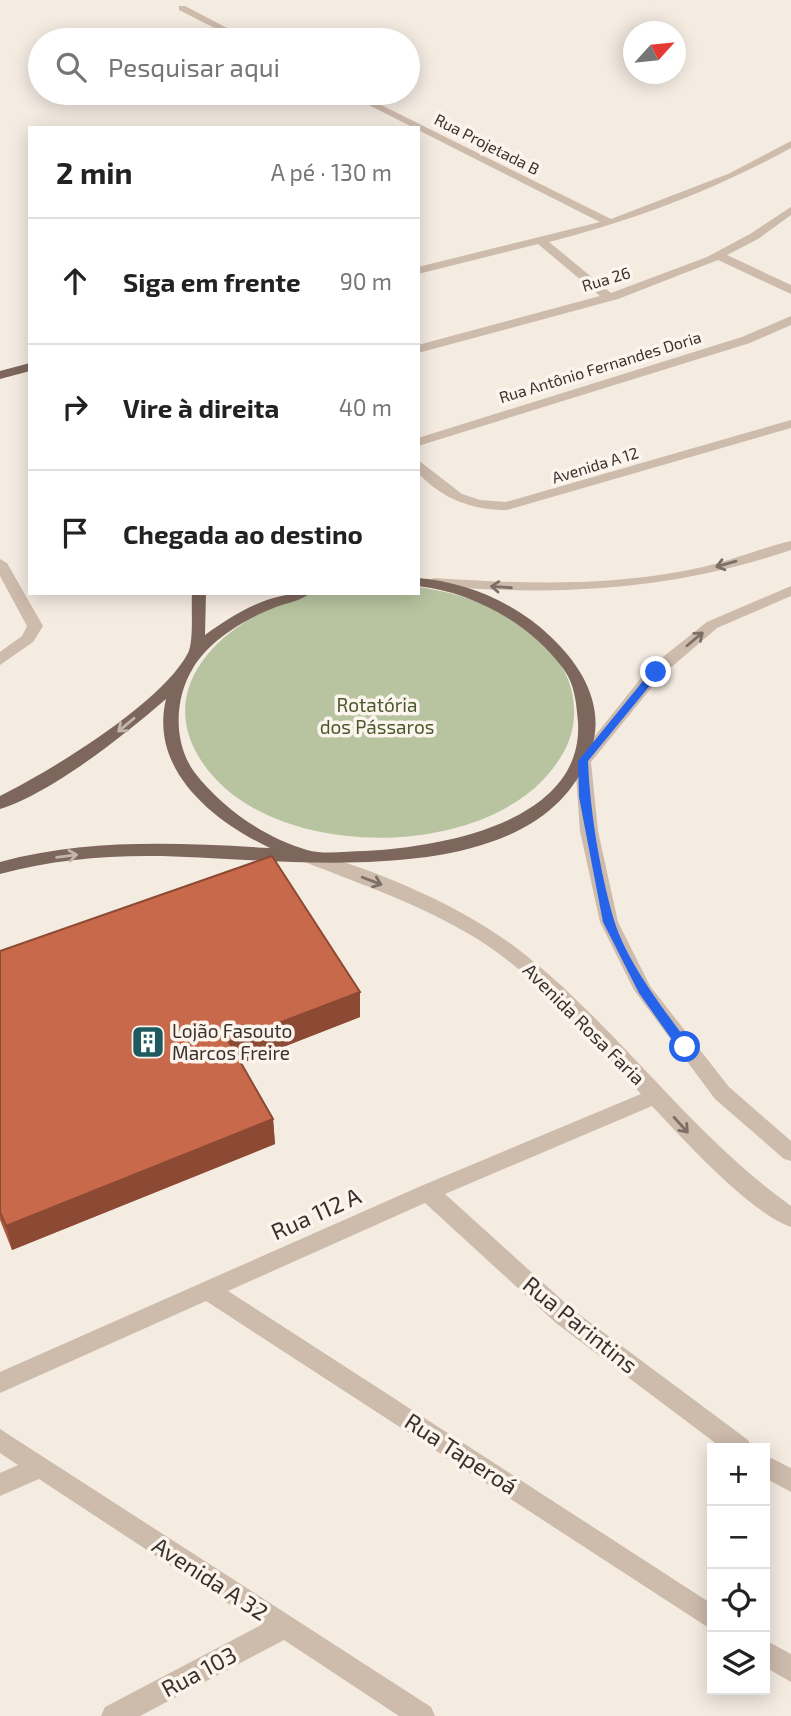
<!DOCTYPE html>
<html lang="pt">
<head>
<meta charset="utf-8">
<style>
  :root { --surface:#fff; --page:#f6f6f6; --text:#222; --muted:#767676; --line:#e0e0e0 }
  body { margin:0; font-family:"Exo 2",sans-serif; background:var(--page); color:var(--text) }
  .controls { position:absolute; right:21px; bottom:21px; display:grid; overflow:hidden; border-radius:0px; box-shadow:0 4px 18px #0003 }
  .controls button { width:63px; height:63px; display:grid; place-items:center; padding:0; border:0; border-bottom:2px solid var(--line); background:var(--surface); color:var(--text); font:35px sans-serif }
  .compass { position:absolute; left:623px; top:21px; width:63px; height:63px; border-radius:50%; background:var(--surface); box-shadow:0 4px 18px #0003; rotate:63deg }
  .stop { position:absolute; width:21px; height:21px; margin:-16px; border:5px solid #2563eb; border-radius:50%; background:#fff }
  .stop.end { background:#2563eb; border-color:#fff; box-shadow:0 2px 7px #0008 }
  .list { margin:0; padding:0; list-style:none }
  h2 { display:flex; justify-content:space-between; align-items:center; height:91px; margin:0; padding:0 28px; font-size:30px }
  h2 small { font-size:23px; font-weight:400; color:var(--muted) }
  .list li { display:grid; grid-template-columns:46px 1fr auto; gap:21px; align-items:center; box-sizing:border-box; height:126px; padding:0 28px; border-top:2px solid var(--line) }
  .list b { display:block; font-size:26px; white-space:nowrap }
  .list em { font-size:23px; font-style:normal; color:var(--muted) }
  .icon { flex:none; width:38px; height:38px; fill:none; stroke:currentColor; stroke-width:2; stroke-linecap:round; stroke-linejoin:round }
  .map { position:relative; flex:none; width:791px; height:1716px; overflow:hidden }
  .search { position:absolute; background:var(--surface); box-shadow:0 4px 18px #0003; left:28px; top:28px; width:392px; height:77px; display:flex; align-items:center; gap:18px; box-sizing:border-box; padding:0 24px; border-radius:38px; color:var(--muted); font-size:26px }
  .panel { position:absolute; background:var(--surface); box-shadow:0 4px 18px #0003; left:28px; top:126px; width:392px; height:469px; border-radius:0px }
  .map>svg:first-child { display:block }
  .green { fill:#b8c4a0 }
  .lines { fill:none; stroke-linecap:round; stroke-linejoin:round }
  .minor { fill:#cdbbac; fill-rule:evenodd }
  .major { fill:#7d675c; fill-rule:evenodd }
  .wall { fill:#ac5a40 }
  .shaded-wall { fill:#8c4a34 }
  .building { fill:#c8694b; stroke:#8c4a34; stroke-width:2 }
  .oneway { stroke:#7d6f65 }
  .oneway2 { stroke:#c2b5ac }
  .route { fill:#2563eb }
  .labels { text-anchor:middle; stroke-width:7; stroke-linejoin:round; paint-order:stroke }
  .far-street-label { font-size:16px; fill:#3b302b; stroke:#fbf5ee }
  .park-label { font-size:19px; fill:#4a5a2e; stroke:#fbf5ee }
  .street-label { font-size:19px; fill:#3b302b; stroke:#fbf5ee }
  .poi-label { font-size:19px; fill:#3b302b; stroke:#fbf5ee; text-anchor:start }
  .near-street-label { font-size:23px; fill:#3b302b; stroke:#fbf5ee }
</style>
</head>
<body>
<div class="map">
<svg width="791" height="1716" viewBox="0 0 791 1716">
  <rect width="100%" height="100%" fill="#f4ebe1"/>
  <path class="green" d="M418,587C473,595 508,611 548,650C567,668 575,691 574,716C573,742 559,763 542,781C462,863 251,859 195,750C162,685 218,631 273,607C284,603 295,596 307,594C342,588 383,593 418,593Z"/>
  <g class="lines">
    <g class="minor">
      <polygon points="179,6 185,6 250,40 238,40 179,10"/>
      <path d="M345,93H357L611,219L728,174L791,141V148C714,190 634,220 549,242L611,293L707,257L750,234L791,207V215L758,239L727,255L791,285V294L718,260L618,299L418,353V345L600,296L538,244L418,274V267L600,222Z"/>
      <polygon points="791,316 791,325 750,343 418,446 418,438 742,337"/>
      <path d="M791,420V428L507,510C472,510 442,499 418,473V460L462,494L480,500L506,502Z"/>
      <path d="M791,541V550C670,591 560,596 434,586L427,582L434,578C524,584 615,587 703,567C733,560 761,548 791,541Z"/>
      <polygon points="0,559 7,563 43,626 33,642 0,665 0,652 22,636 27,626 0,576"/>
      <polygon points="791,586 791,596 717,628 661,676 591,762 598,831 618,922 650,986 729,1087 791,1141 791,1161 784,1159 715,1099 634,990 600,922 580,831 575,761 649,668 707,622"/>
      <path d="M308,851C382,872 468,908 528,957C622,1033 692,1135 791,1206V1227C750,1213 683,1139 652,1106L445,1194L572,1309L748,1440L752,1448H722L556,1323L425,1203L228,1291L712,1604V1630L206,1301L0,1393V1372L421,1186L641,1094C594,1043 548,988 491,948C434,909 366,886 302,861L299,857L302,853Z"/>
      <polygon points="0,1429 431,1707 435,1716 399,1716 284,1640 140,1716 101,1716 105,1707 261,1625 39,1479 0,1496 0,1473 18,1465 0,1453"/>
      <polygon points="765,1455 791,1468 791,1492 765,1478"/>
      <polygon points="765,1640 791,1654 791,1682 765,1667"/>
    </g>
    <g class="major">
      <polygon points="30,363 30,371 0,379 0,371"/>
      <path d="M418,578C467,582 516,603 551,637C582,666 606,707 591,750C538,904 271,855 147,856C97,856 48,861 0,874V862C89,838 179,843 270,848C213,821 149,770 166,699C126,734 50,794 0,809V796C52,770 162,703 188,653C194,641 191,608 192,593H206L205,635C239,611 268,593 310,593C303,600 287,603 276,607C245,619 210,640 193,668C174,699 173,744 195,773C222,808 265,838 307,850C325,855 347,851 365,851C440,847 584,823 578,722C576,701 575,684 562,667C529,623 472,592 418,586Z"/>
    </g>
  </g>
  <polygon class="wall" points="0,951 360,1017 241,1063 273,1119 275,1144 12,1250 0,1220"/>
  <g class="shaded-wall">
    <polygon points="360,992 360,1017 232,1067 229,1042"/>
    <polygon points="273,1119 275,1144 12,1250 6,1226"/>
  </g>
  <polygon class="building" points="272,856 360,992 229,1042 273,1119 6,1226 0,1212 0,951"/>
  <defs><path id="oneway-shaft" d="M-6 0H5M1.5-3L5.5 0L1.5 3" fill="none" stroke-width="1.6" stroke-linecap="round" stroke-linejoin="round" transform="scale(1.75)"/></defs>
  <g class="oneway">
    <use href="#oneway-shaft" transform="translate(726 564) rotate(164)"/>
    <use href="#oneway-shaft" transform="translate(501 587) rotate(-176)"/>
    <use href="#oneway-shaft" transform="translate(695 639) rotate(-40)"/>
    <use href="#oneway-shaft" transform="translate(372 881) rotate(21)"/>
    <use href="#oneway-shaft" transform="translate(681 1125) rotate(48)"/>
  </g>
  <g class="oneway2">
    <use href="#oneway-shaft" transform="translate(126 725) rotate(140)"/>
    <use href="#oneway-shaft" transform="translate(67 856) rotate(-7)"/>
  </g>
  <path class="route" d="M652,670L661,672L588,761C590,812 600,872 614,920C627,963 663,1008 689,1044L691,1047L685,1052L680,1051L639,993L603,922L579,797L578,761Z"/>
  <defs>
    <symbol id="building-square" viewBox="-11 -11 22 22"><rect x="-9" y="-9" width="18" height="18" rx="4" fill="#1f5a5e" stroke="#fbf5ee"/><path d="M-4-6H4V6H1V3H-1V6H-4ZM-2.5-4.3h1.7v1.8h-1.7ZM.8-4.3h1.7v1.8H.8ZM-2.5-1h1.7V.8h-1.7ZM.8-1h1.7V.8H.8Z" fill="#fff"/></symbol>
  </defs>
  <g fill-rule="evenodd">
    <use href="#building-square" x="129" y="1023" width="38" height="38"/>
  </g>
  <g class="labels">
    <g class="far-street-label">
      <text transform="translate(487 144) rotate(27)" y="6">Rua Projetada B</text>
      <text transform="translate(606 279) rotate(-17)" y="6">Rua 26</text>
      <text transform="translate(600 367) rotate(-17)" y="6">Rua Antônio Fernandes Doria</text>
      <text transform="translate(595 465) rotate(-17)" y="6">Avenida A 12</text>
    </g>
    <g class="park-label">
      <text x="377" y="712">Rotatória<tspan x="377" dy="22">dos Pássaros</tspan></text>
    </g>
    <g class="street-label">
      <text transform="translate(584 1024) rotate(45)" y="7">Avenida Rosa Faria</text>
    </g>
    <g class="poi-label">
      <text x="172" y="1038">Lojão Fasouto<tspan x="172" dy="22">Marcos Freire</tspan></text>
    </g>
    <g class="near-street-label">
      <text transform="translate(316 1214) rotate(-24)" y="8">Rua 112 A</text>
      <text transform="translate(580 1325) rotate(39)" y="8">Rua Parintins</text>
      <text transform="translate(461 1454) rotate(33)" y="8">Rua Taperoá</text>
      <text transform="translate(210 1579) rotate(33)" y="8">Avenida A 32</text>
      <text transform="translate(199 1672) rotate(-28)" y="8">Rua 103</text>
    </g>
  </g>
</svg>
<div class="controls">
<button>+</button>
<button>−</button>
<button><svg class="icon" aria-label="locate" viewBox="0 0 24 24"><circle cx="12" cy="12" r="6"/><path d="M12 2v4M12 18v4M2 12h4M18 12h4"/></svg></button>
<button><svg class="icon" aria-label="layers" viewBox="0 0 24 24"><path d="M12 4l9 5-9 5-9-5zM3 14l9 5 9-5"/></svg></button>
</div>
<svg class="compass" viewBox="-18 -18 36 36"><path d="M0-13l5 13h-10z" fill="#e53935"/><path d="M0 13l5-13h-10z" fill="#767676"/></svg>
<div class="stop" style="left:685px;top:1047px"></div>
<div class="stop end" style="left:656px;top:672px"></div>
<div class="search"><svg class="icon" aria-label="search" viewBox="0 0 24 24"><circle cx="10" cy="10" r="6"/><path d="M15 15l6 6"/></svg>Pesquisar aqui</div>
<section class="panel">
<h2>2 min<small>A pé · 130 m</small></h2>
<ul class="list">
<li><svg class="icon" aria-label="ahead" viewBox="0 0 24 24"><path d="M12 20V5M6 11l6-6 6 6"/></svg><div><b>Siga em frente</b></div><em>90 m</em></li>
<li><svg class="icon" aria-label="right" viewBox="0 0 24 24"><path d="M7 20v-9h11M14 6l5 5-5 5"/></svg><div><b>Vire à direita</b></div><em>40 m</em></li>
<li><svg class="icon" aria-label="arrive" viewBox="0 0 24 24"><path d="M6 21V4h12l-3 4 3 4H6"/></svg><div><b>Chegada ao destino</b></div></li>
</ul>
</section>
</div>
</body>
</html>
